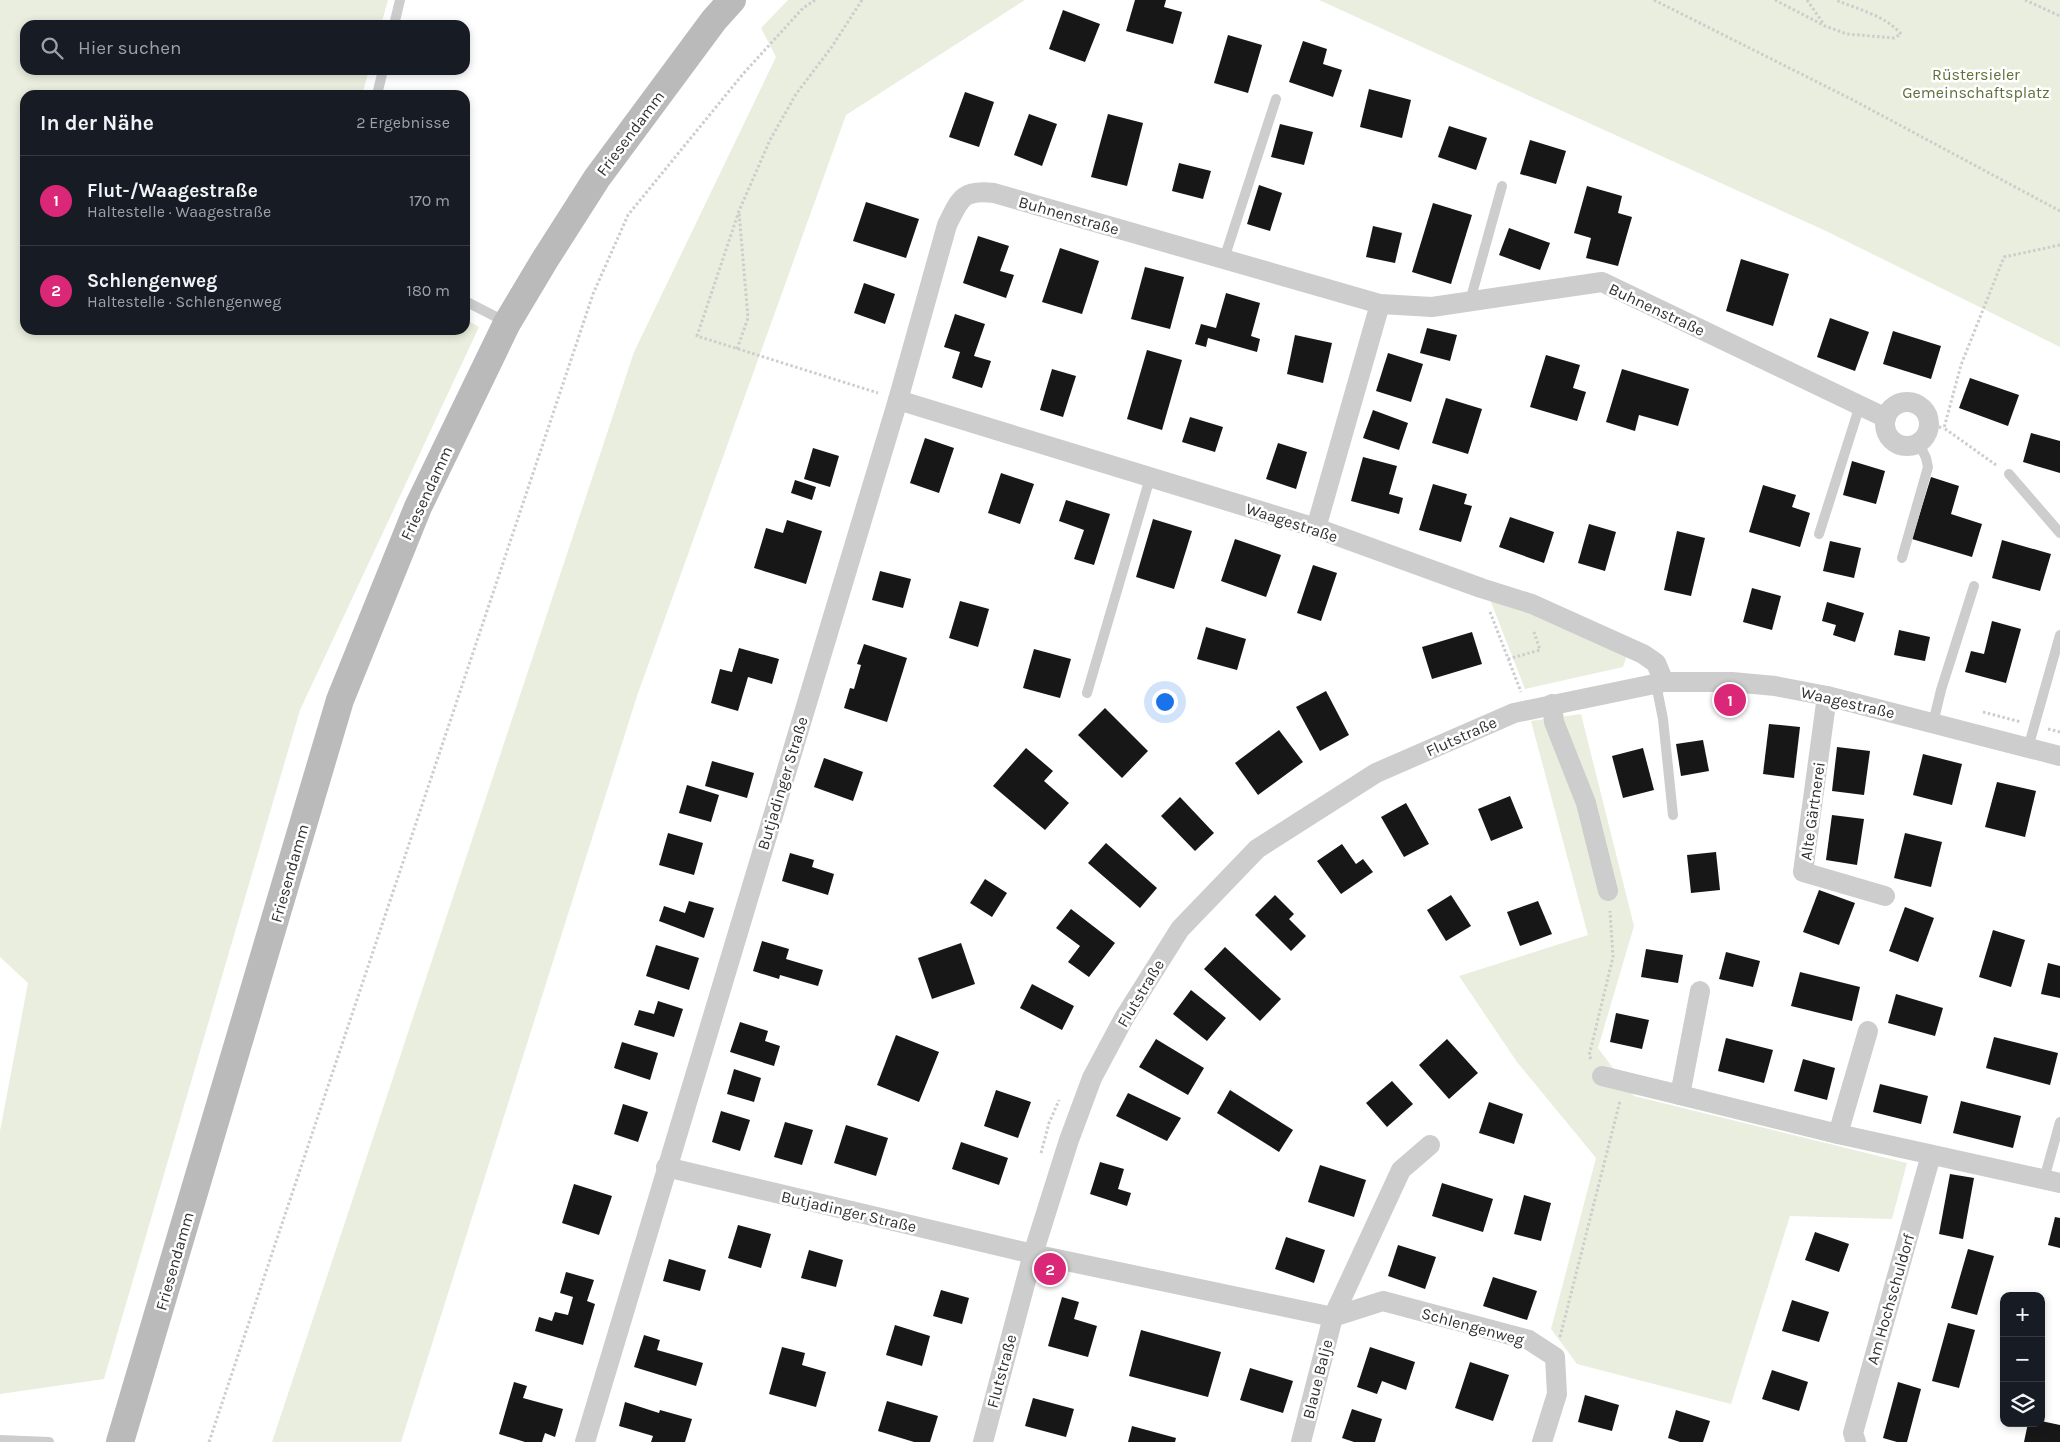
<!DOCTYPE html>
<html lang="de">
<head>
<meta charset="utf-8">
<style>
  :root { --surface:#171b24; --page:#20242c; --text:#f1f3f6; --muted:#9ea1a6; --line:#363941; --accent:#db2777 }
  body { margin:0; font-family:Karla,sans-serif; background:var(--page); color:var(--text) }
  .controls { position:absolute; right:15px; bottom:15px; display:grid; overflow:hidden; border-radius:10px; box-shadow:0 2px 8px #0003 }
  .controls button { width:45px; height:45px; display:grid; place-items:center; padding:0; border:0; border-bottom:1px solid var(--line); background:var(--surface); color:var(--text); font:25px sans-serif }
  .you { position:absolute; left:1164px; top:701px; width:18px; height:18px; margin:-12px; border:4px solid #fff; border-radius:50%; background:#1a73e8; box-shadow:0 0 0 8px #1a73e833 }
  .badge { display:grid; place-items:center; width:32px; height:32px; border-radius:50%; background:var(--accent); color:#fff; font-size:16px; font-weight:700 }
  .pin { position:absolute; translate:-50% -50%; border:2px solid #fff; box-shadow:0 1px 5px #0006 }
  .list { margin:0; padding:0; list-style:none }
  h2 { display:flex; justify-content:space-between; align-items:center; height:65px; margin:0; padding:0 20px; font-size:21px }
  h2 small { font-size:16px; font-weight:400; color:var(--muted) }
  .list li { display:grid; grid-template-columns:32px 1fr auto; gap:15px; align-items:center; box-sizing:border-box; height:90px; padding:0 20px; border-top:1px solid var(--line) }
  .list b { display:block; font-size:19px; white-space:nowrap }
  .list p { margin:0; font-size:16px; white-space:nowrap; color:var(--muted) }
  .list em { font-size:16px; font-style:normal; color:var(--muted) }
  .icon { flex:none; width:28px; height:28px; fill:none; stroke:currentColor; stroke-width:2; stroke-linecap:round; stroke-linejoin:round }
  .map { position:relative; flex:none; width:2060px; height:1442px; overflow:hidden }
  .search { position:absolute; background:var(--surface); box-shadow:0 2px 8px #0003; left:20px; top:20px; width:450px; height:55px; display:flex; align-items:center; gap:12px; box-sizing:border-box; padding:0 18px; border-radius:15px; color:var(--muted); font-size:19px }
  .panel { position:absolute; background:var(--surface); box-shadow:0 2px 8px #0003; left:20px; top:90px; width:450px; height:245px; border-radius:15px }
  .map>svg:first-child { display:block }
  .green { fill:#eaeede }
  .building { fill:#171717 }
  .lines { fill:none; stroke-linecap:round; stroke-linejoin:round }
  .path { stroke:#cdcdcd; stroke-width:3; stroke-dasharray:2.5 2.5; stroke-linecap:butt }
  .service { stroke:#cdcdcd; stroke-width:10 }
  .minor { stroke:#cdcdcd; stroke-width:20 }
  .secondary { stroke:#bababa; stroke-width:28 }
  .labels { text-anchor:middle; stroke-width:5; stroke-linejoin:round; paint-order:stroke }
  .park-label { font-size:16px; fill:#5d7139; stroke:#fff }
  .street-label { font-size:16px; fill:#303030; stroke:#fff }
</style>
</head>
<body>
<div class="map">
<svg width="2060" height="1442" viewBox="0 0 2060 1442">
  <rect width="100%" height="100%" fill="#fff"/>
  <g class="green">
    <polygon points="0,0 388,0 381,25 25,25 25,70 369,70 362,95 25,95 25,330 465,330 465,319 479,327 300,710 104,1379 0,1394 0,1131 28,983 0,957"/>
    <polygon points="788,0 1025,0 846,115 637,696 401,1442 272,1442 634,352 776,57 761,28"/>
    <polygon points="1319,0 2060,0 2060,347 1826,231"/>
    <polygon points="1489,597 1628,652 1623,667 1525,689"/>
    <polygon points="1581,714 1634,926 1598,1048 1634,1096 1907,1163 1892,1219 1790,1216 1731,1404 1577,1364 1551,1329 1596,1158 1517,1062 1459,976 1588,935 1531,721"/>
  </g>
  <g class="building">
    <polygon points="1135,0 1166,0 1164,7 1182,12 1173,44 1126,31"/>
    <polygon points="1063,10 1100,24 1085,62 1049,49"/>
    <polygon points="1228,35 1262,45 1248,93 1214,83"/>
    <polygon points="1303,41 1327,49 1323,64 1342,70 1333,97 1289,82"/>
    <polygon points="1369,89 1411,100 1402,138 1360,127"/>
    <polygon points="965,92 994,102 979,147 949,137"/>
    <polygon points="1029,114 1057,124 1042,166 1014,155"/>
    <polygon points="1108,114 1143,123 1127,186 1091,177"/>
    <polygon points="1280,124 1313,132 1304,165 1271,157"/>
    <polygon points="1449,126 1487,138 1476,170 1438,157"/>
    <polygon points="1530,140 1566,151 1556,184 1520,174"/>
    <polygon points="1179,163 1211,171 1203,199 1172,191"/>
    <polygon points="1259,185 1282,193 1270,231 1247,224"/>
    <polygon points="1587,186 1622,196 1618,213 1632,217 1618,266 1586,258 1591,238 1574,233"/>
    <polygon points="866,202 919,219 906,258 853,241"/>
    <polygon points="1433,203 1472,215 1451,284 1412,272"/>
    <polygon points="1373,226 1402,233 1395,263 1366,257"/>
    <polygon points="1509,228 1550,243 1540,270 1499,255"/>
    <polygon points="978,236 1009,246 1000,271 1014,275 1006,298 963,283"/>
    <polygon points="1060,248 1099,261 1082,314 1042,302"/>
    <polygon points="1741,259 1789,274 1773,326 1726,311"/>
    <polygon points="1145,267 1184,277 1170,329 1131,319"/>
    <polygon points="864,283 895,294 885,324 854,313"/>
    <polygon points="1226,293 1260,303 1251,336 1260,339 1257,352 1208,338 1206,347 1195,344 1201,324 1216,328"/>
    <polygon points="955,314 985,324 974,356 991,361 982,388 952,378 960,352 944,347"/>
    <polygon points="1830,318 1869,332 1855,371 1817,357"/>
    <polygon points="1427,328 1457,335 1450,361 1420,353"/>
    <polygon points="1893,331 1941,346 1931,379 1883,364"/>
    <polygon points="1295,335 1332,343 1323,383 1287,374"/>
    <polygon points="1147,350 1182,360 1162,430 1127,419"/>
    <polygon points="1388,353 1423,364 1411,402 1376,391"/>
    <polygon points="1546,355 1580,365 1573,388 1586,392 1577,421 1530,407"/>
    <polygon points="1052,369 1076,376 1063,417 1040,410"/>
    <polygon points="1622,369 1689,389 1678,426 1639,415 1635,431 1606,422"/>
    <polygon points="1970,378 2019,395 2008,426 1959,408"/>
    <polygon points="1446,398 1482,409 1468,454 1432,443"/>
    <polygon points="1373,410 1408,423 1399,450 1363,438"/>
    <polygon points="1190,417 1223,427 1215,452 1182,442"/>
    <polygon points="2031,433 2060,441 2060,473 2023,462"/>
    <polygon points="925,438 954,448 939,493 910,483"/>
    <polygon points="1278,443 1307,452 1296,489 1266,479"/>
    <polygon points="813,448 839,456 830,487 804,479"/>
    <polygon points="1363,457 1397,466 1389,494 1403,498 1399,514 1351,501"/>
    <polygon points="1852,461 1885,471 1876,504 1843,495"/>
    <polygon points="1001,473 1034,484 1020,524 988,513"/>
    <polygon points="1931,477 1959,486 1951,514 1982,524 1972,557 1912,539"/>
    <polygon points="795,480 816,487 812,500 791,493"/>
    <polygon points="1433,484 1467,494 1464,504 1472,506 1461,542 1419,530"/>
    <polygon points="1763,485 1796,495 1792,507 1810,513 1800,547 1749,532"/>
    <polygon points="1066,500 1110,514 1094,565 1074,559 1084,530 1059,521"/>
    <polygon points="1510,517 1554,532 1544,563 1499,547"/>
    <polygon points="1153,519 1192,531 1174,589 1136,577"/>
    <polygon points="787,520 822,531 806,584 754,568 766,528 783,533"/>
    <polygon points="1589,524 1616,532 1605,571 1578,563"/>
    <polygon points="1677,531 1705,538 1691,596 1664,590"/>
    <polygon points="1235,539 1281,555 1266,597 1221,581"/>
    <polygon points="2002,540 2051,554 2040,591 1992,578"/>
    <polygon points="1830,541 1861,548 1854,578 1823,571"/>
    <polygon points="1313,565 1337,573 1321,621 1297,613"/>
    <polygon points="880,571 911,579 903,608 872,600"/>
    <polygon points="1752,588 1781,596 1772,630 1743,622"/>
    <polygon points="960,601 989,609 978,647 949,638"/>
    <polygon points="1827,602 1864,613 1855,642 1833,635 1836,625 1822,621"/>
    <polygon points="1992,621 2021,629 2006,683 1965,672 1971,651 1984,654"/>
    <polygon points="1206,627 1246,639 1237,670 1197,659"/>
    <polygon points="1899,630 1930,637 1925,661 1894,655"/>
    <polygon points="1472,632 1482,664 1432,679 1422,647"/>
    <polygon points="864,644 907,658 887,722 844,708 850,688 854,689 861,665 857,664"/>
    <polygon points="739,648 779,659 772,684 748,677 738,711 711,703 720,669 732,672"/>
    <polygon points="1034,649 1071,659 1060,698 1023,688"/>
    <polygon points="1326,691 1349,735 1320,751 1296,707"/>
    <polygon points="1105,708 1148,751 1122,778 1078,735"/>
    <polygon points="1769,724 1800,727 1794,778 1763,774"/>
    <polygon points="1279,730 1303,762 1258,795 1235,763"/>
    <polygon points="1703,740 1709,771 1681,776 1676,744"/>
    <polygon points="1837,747 1870,751 1864,795 1832,791"/>
    <polygon points="1026,748 1053,771 1044,781 1069,803 1045,830 993,786"/>
    <polygon points="1643,748 1654,790 1623,798 1612,756"/>
    <polygon points="1923,754 1962,764 1952,805 1913,795"/>
    <polygon points="824,758 863,772 853,801 814,787"/>
    <polygon points="712,761 754,773 747,798 705,786"/>
    <polygon points="1997,782 2036,791 2025,837 1985,827"/>
    <polygon points="687,785 719,795 711,822 679,813"/>
    <polygon points="1510,796 1523,828 1491,841 1478,809"/>
    <polygon points="1180,797 1214,833 1195,851 1161,816"/>
    <polygon points="1406,803 1429,844 1404,857 1381,817"/>
    <polygon points="1832,815 1864,819 1857,865 1826,860"/>
    <polygon points="668,833 703,843 694,875 659,865"/>
    <polygon points="1905,833 1942,842 1931,887 1894,878"/>
    <polygon points="1106,843 1157,888 1140,908 1088,863"/>
    <polygon points="1342,844 1356,864 1363,859 1373,872 1341,894 1317,861"/>
    <polygon points="1716,852 1720,890 1691,893 1687,855"/>
    <polygon points="790,853 814,860 812,867 834,874 828,895 782,881"/>
    <polygon points="985,879 1007,893 992,917 970,903"/>
    <polygon points="1819,890 1855,903 1839,945 1803,932"/>
    <polygon points="1275,895 1294,914 1289,919 1306,936 1291,951 1255,915"/>
    <polygon points="1451,895 1471,926 1446,941 1427,910"/>
    <polygon points="689,901 714,908 704,938 659,921 664,906 685,913"/>
    <polygon points="1538,901 1552,934 1520,946 1507,912"/>
    <polygon points="1905,907 1934,918 1918,962 1889,951"/>
    <polygon points="1071,909 1115,943 1089,977 1068,962 1080,946 1056,928"/>
    <polygon points="1993,930 2025,940 2011,987 1979,977"/>
    <polygon points="762,941 789,949 786,959 823,970 818,986 780,975 779,979 753,971"/>
    <polygon points="961,943 975,984 932,999 918,958"/>
    <polygon points="656,945 699,958 689,990 646,976"/>
    <polygon points="1225,947 1281,999 1260,1021 1204,969"/>
    <polygon points="1646,949 1683,955 1678,983 1641,977"/>
    <polygon points="1726,952 1760,961 1753,987 1719,979"/>
    <polygon points="2048,963 2060,966 2060,998 2041,994"/>
    <polygon points="1800,972 1860,987 1852,1021 1791,1006"/>
    <polygon points="1032,984 1074,1006 1062,1030 1020,1008"/>
    <polygon points="1191,990 1226,1018 1207,1041 1173,1014"/>
    <polygon points="1896,994 1943,1008 1935,1036 1888,1023"/>
    <polygon points="658,1001 683,1009 674,1037 634,1025 639,1010 654,1014"/>
    <polygon points="1616,1013 1649,1020 1642,1049 1610,1042"/>
    <polygon points="740,1022 768,1031 765,1041 780,1046 774,1066 730,1052"/>
    <polygon points="896,1035 939,1052 919,1102 877,1085"/>
    <polygon points="1994,1037 2058,1053 2050,1085 1986,1068"/>
    <polygon points="1726,1038 1773,1050 1764,1083 1718,1071"/>
    <polygon points="1156,1039 1204,1068 1188,1095 1139,1067"/>
    <polygon points="1447,1039 1478,1073 1449,1099 1419,1065"/>
    <polygon points="622,1042 658,1053 650,1080 614,1068"/>
    <polygon points="1803,1059 1835,1068 1827,1100 1794,1091"/>
    <polygon points="734,1069 761,1078 754,1102 727,1094"/>
    <polygon points="1392,1081 1413,1104 1387,1127 1366,1103"/>
    <polygon points="1880,1084 1928,1096 1921,1124 1873,1112"/>
    <polygon points="996,1090 1031,1102 1018,1138 984,1126"/>
    <polygon points="1230,1090 1293,1130 1279,1152 1217,1113"/>
    <polygon points="1128,1093 1181,1118 1167,1141 1116,1116"/>
    <polygon points="1961,1101 2021,1116 2013,1148 1953,1133"/>
    <polygon points="1489,1102 1523,1114 1514,1144 1479,1133"/>
    <polygon points="623,1104 648,1112 638,1142 614,1134"/>
    <polygon points="721,1111 750,1120 740,1151 712,1142"/>
    <polygon points="785,1122 813,1130 802,1165 774,1157"/>
    <polygon points="846,1125 888,1138 876,1176 834,1163"/>
    <polygon points="961,1142 1008,1158 999,1185 952,1169"/>
    <polygon points="1100,1162 1124,1169 1118,1189 1131,1193 1127,1206 1090,1194"/>
    <polygon points="1320,1165 1366,1180 1354,1217 1308,1202"/>
    <polygon points="1950,1174 1974,1178 1963,1239 1939,1234"/>
    <polygon points="1442,1183 1493,1199 1483,1232 1432,1216"/>
    <polygon points="574,1184 612,1196 599,1235 562,1223"/>
    <polygon points="1524,1195 1551,1203 1541,1241 1514,1234"/>
    <polygon points="2055,1217 2060,1218 2060,1248 2048,1245"/>
    <polygon points="738,1225 771,1234 761,1268 728,1258"/>
    <polygon points="1815,1232 1849,1244 1839,1272 1805,1260"/>
    <polygon points="1286,1237 1325,1250 1314,1283 1275,1269"/>
    <polygon points="1398,1245 1436,1257 1425,1289 1388,1276"/>
    <polygon points="1968,1249 1994,1256 1977,1315 1951,1308"/>
    <polygon points="809,1250 843,1260 836,1287 801,1278"/>
    <polygon points="669,1259 706,1270 700,1291 663,1281"/>
    <polygon points="566,1272 594,1280 587,1301 595,1304 583,1345 535,1331 539,1317 552,1321 555,1312 568,1315 573,1297 560,1293"/>
    <polygon points="1493,1277 1537,1291 1527,1320 1483,1306"/>
    <polygon points="941,1290 969,1298 962,1324 933,1316"/>
    <polygon points="1062,1297 1079,1302 1074,1319 1097,1326 1088,1357 1048,1346"/>
    <polygon points="1792,1300 1829,1312 1819,1342 1782,1331"/>
    <polygon points="1948,1323 1975,1330 1959,1388 1932,1381"/>
    <polygon points="895,1325 930,1336 922,1366 886,1355"/>
    <polygon points="1141,1330 1221,1352 1208,1397 1129,1376"/>
    <polygon points="644,1335 660,1340 657,1350 703,1363 696,1386 634,1367"/>
    <polygon points="782,1347 805,1353 802,1365 826,1372 816,1407 769,1394"/>
    <polygon points="1370,1347 1415,1362 1406,1390 1382,1381 1377,1394 1357,1387"/>
    <polygon points="1470,1362 1509,1375 1493,1421 1455,1408"/>
    <polygon points="1250,1368 1293,1381 1283,1413 1240,1400"/>
    <polygon points="1772,1370 1808,1382 1799,1411 1762,1399"/>
    <polygon points="514,1382 527,1386 523,1398 563,1409 555,1437 545,1433 542,1442 525,1442 499,1434"/>
    <polygon points="1898,1382 1921,1389 1907,1442 1897,1442 1883,1438"/>
    <polygon points="1585,1395 1619,1405 1612,1431 1578,1422"/>
    <polygon points="1033,1398 1074,1409 1066,1437 1025,1426"/>
    <polygon points="887,1401 938,1416 930,1442 914,1442 878,1431"/>
    <polygon points="625,1402 659,1413 660,1410 692,1419 685,1442 651,1442 653,1436 619,1426"/>
    <polygon points="1352,1409 1382,1419 1375,1442 1354,1442 1342,1438"/>
    <polygon points="1676,1410 1710,1421 1703,1442 1680,1442 1668,1438"/>
    <polygon points="2041,1421 2060,1425 2060,1442 2024,1442 2028,1423 2041,1423"/>
    <polygon points="1132,1426 1176,1438 1175,1442 1128,1442"/>
  </g>
  <g class="lines">
    <g class="path">
      <polyline points="862,0 831,48 796,94 770,140 739,211 697,336 878,393"/>
      <polyline points="1654,0 1853,100 2060,211"/>
      <path d="M1775,0L1825,26L1847,34L1894,38L1901,34C1886,16 1857,9 1836,0"/>
      <polyline points="1807,0 1823,23"/>
      <polyline points="2025,0 2060,16"/>
      <polyline points="737,349 748,318 739,212"/>
      <polyline points="1929,425 1944,428"/>
      <polyline points="1996,465 1944,428 1961,365 2004,257 2060,245"/>
      <polyline points="1490,612 1521,692"/>
      <polyline points="1508,659 1540,650 1534,632"/>
      <polyline points="1983,712 2021,722"/>
      <polyline points="2048,729 2060,732"/>
      <polyline points="1591,1059 1589,1056 1613,957 1610,911"/>
      <polyline points="1041,1153 1049,1123 1059,1100"/>
      <polyline points="1560,1337 1620,1101"/>
      <polyline points="209,1442 593,294 628,215 743,74 803,8 815,0"/>
    </g>
    <g class="service">
      <polyline points="394,25 400,0"/>
      <polyline points="377,95 383,70"/>
      <polyline points="1224,259 1276,99"/>
      <polyline points="465,301 506,322"/>
      <polyline points="1470,301 1502,186"/>
      <polyline points="2009,474 2060,533"/>
      <polyline points="1819,534 1860,405"/>
      <polyline points="1902,558 1928,467 1926,458 1919,443"/>
      <polyline points="1656,684 1663,719 1673,815"/>
      <polyline points="1087,693 1150,478"/>
      <polyline points="1933,723 1941,690 1974,586"/>
      <polyline points="2028,748 2060,635"/>
      <polyline points="2044,1179 2060,1122"/>
      <polyline points="0,1440 49,1442"/>
    </g>
    <g class="minor">
      <polyline points="898,400 1316,528 1481,588 1532,604 1643,654 1656,663 1664,682"/>
      <circle cx="1907" cy="424" r="22"/>
      <polyline points="1316,528 1380,304"/>
      <polyline points="1827,696 1803,872 1885,896"/>
      <polyline points="1552,704 1554,722 1586,803 1608,891"/>
      <polyline points="1700,991 1680,1095 1838,1134 2060,1183"/>
      <polyline points="1602,1076 1680,1095"/>
      <polyline points="1838,1134 1868,1031"/>
      <polyline points="666,1167 1033,1254 1333,1317 1383,1301 1529,1340 1555,1357 1557,1394 1542,1442"/>
      <path d="M585,1442L898,400L947,225C960,199 962,189 994,193L1380,304L1432,307L1602,282L1886,418"/>
      <polyline points="983,1442 1033,1254 1069,1140 1092,1078 1124,1018 1180,929 1257,849 1376,773 1514,713 1664,682 1732,682 1775,686 1827,696 2060,756"/>
      <polyline points="1301,1442 1333,1317 1401,1170 1430,1145"/>
      <polyline points="1856,1442 1853,1433 1931,1155"/>
    </g>
    <polyline class="secondary" points="120,1442 340,700 418,507 507,323 544,261 597,178 714,20 732,0"/>
  </g>
  <g class="labels">
    <g class="park-label">
      <text x="1976" y="80">Rüstersieler<tspan x="1976" dy="18">Gemeinschaftsplatz</tspan></text>
    </g>
    <g class="street-label">
      <text transform="translate(630 133) rotate(-53)" y="6">Friesendamm</text>
      <text transform="translate(1069 215) rotate(16)" y="6">Buhnenstraße</text>
      <text transform="translate(1657 309) rotate(25)" y="6">Buhnenstraße</text>
      <text transform="translate(426 493) rotate(-65)" y="6">Friesendamm</text>
      <text transform="translate(1292 522) rotate(18)" y="6">Waagestraße</text>
      <text transform="translate(1848 702) rotate(13)" y="6">Waagestraße</text>
      <text transform="translate(1461 736) rotate(-24)" y="6">Flutstraße</text>
      <text transform="translate(782 783) rotate(-73)" y="6">Butjadinger Straße</text>
      <text transform="translate(1812 811) rotate(-82)" y="6">Alte Gärtnerei</text>
      <text transform="translate(289 873) rotate(-74)" y="6">Friesendamm</text>
      <text transform="translate(1140 993) rotate(-59)" y="6">Flutstraße</text>
      <text transform="translate(849 1211) rotate(13)" y="6">Butjadinger Straße</text>
      <text transform="translate(174 1261) rotate(-74)" y="6">Friesendamm</text>
      <text transform="translate(1890 1299) rotate(-74)" y="6">Am Hochschuldorf</text>
      <text transform="translate(1473 1326) rotate(15)" y="6">Schlengenweg</text>
      <text transform="translate(1001 1371) rotate(-75)" y="6">Flutstraße</text>
      <text transform="translate(1317 1379) rotate(-76)" y="6">Blaue Balje</text>
    </g>
  </g>
</svg>
<div class="controls">
<button>+</button>
<button>−</button>
<button><svg class="icon" aria-label="layers" viewBox="0 0 24 24"><path d="M12 4l9 5-9 5-9-5zM3 14l9 5 9-5"/></svg></button>
</div>
<div class="you"></div>
<div class="pin badge" style="left:1730px;top:700px">1</div>
<div class="pin badge" style="left:1050px;top:1269px">2</div>
<div class="search"><svg class="icon" aria-label="search" viewBox="0 0 24 24"><circle cx="10" cy="10" r="6"/><path d="M15 15l6 6"/></svg>Hier suchen</div>
<section class="panel">
<h2>In der Nähe<small>2 Ergebnisse</small></h2>
<ul class="list">
<li><span class="badge">1</span><div><b>Flut-/Waagestraße</b><p>Haltestelle · Waagestraße</p></div><em>170 m</em></li>
<li><span class="badge">2</span><div><b>Schlengenweg</b><p>Haltestelle · Schlengenweg</p></div><em>180 m</em></li>
</ul>
</section>
</div>
</body>
</html>
